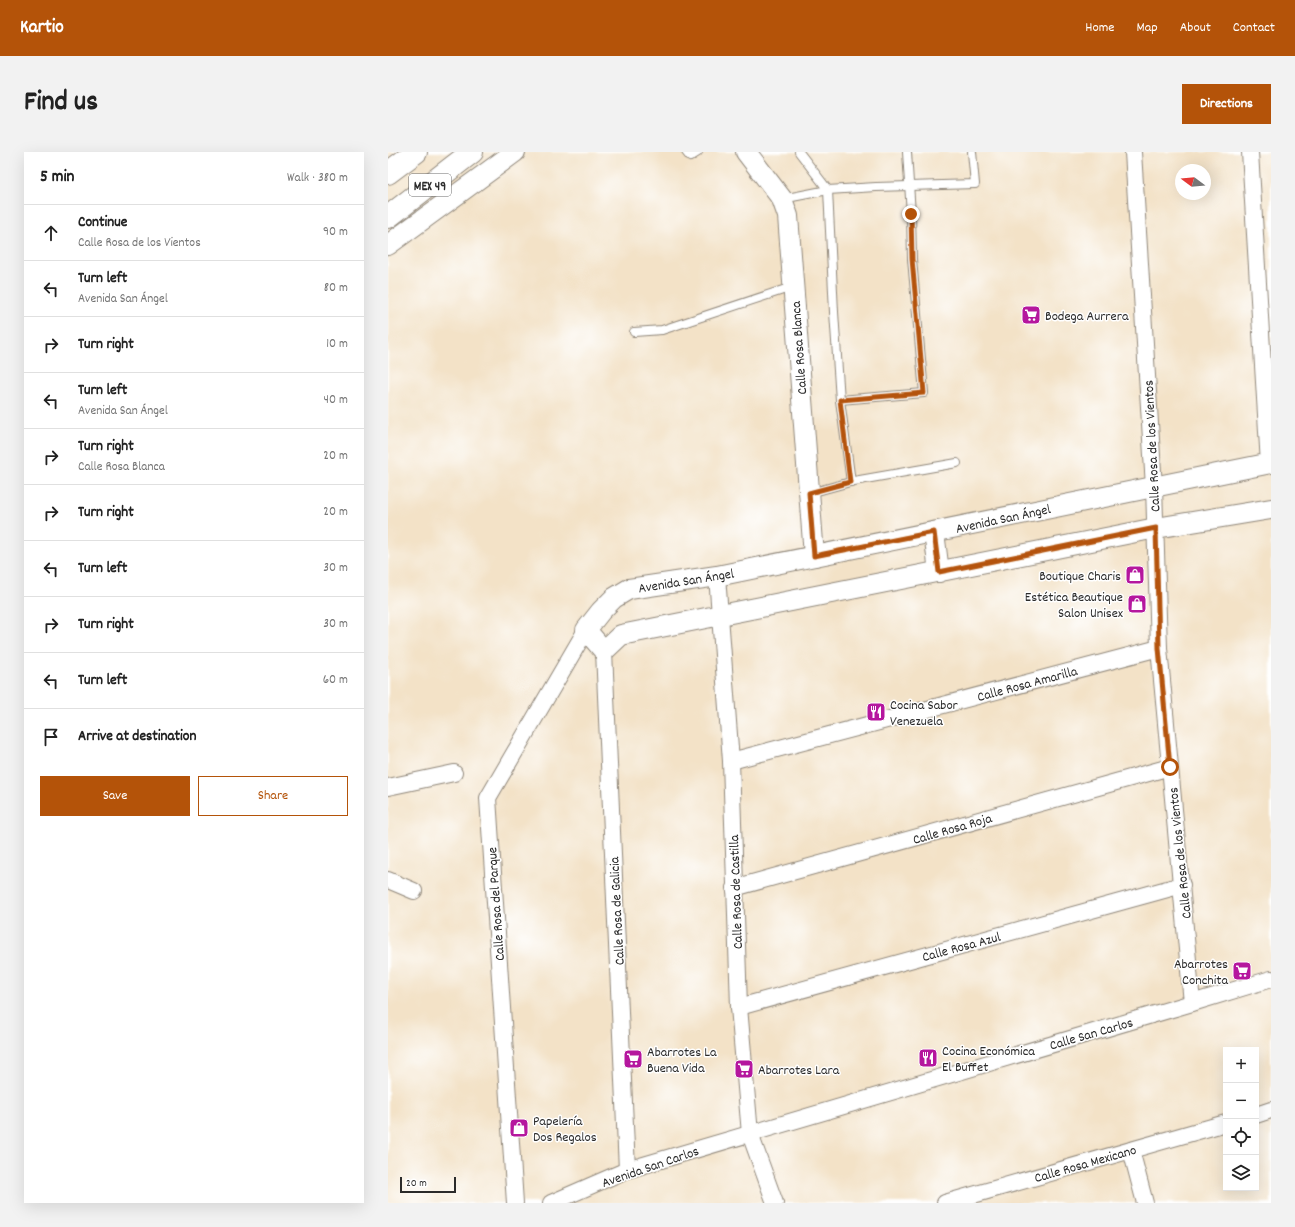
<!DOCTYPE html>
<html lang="en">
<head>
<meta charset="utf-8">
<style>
  :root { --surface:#fff; --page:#f2f2f2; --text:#222; --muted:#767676; --line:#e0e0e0; --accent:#b45309 }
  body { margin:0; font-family:Dekko,sans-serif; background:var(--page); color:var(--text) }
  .controls { position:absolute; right:12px; bottom:12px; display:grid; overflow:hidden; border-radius:0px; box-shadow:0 4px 16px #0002 }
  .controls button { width:36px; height:36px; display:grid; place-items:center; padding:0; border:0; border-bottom:1px solid var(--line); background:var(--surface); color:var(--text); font:20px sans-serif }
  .compass { position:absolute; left:787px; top:12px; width:36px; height:36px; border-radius:50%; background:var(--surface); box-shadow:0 4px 16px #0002; rotate:286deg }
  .scale { position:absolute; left:12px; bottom:10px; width:56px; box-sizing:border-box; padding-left:4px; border:2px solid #2b2b2b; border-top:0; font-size:11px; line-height:14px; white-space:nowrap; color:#2b2b2b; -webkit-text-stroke:3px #fff; paint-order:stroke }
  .stop { position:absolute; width:12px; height:12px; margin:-9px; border:3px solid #b45309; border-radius:50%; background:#fff }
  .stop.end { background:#b45309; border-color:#fff; box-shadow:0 1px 4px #0008 }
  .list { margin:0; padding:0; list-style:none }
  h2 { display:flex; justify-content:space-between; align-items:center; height:52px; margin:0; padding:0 16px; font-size:17px }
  h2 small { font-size:13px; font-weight:400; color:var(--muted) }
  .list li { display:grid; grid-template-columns:26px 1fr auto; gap:12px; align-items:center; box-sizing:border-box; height:56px; padding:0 16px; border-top:1px solid var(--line) }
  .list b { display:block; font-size:15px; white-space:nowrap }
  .list p { margin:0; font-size:13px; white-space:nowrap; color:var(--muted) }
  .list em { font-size:13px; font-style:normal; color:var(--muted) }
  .actions { display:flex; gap:8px; padding:12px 16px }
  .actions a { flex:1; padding:9px 0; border:1px solid var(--accent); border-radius:0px; text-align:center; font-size:14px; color:var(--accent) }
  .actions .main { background:var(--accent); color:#fff }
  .icon { flex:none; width:22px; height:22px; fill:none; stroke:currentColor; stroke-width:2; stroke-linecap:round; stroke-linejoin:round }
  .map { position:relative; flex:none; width:883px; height:1051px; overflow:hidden; border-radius:0px }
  header { display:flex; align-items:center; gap:24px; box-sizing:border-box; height:56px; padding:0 20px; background:var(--accent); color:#fff }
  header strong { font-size:19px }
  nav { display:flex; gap:22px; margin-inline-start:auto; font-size:14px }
  .intro { display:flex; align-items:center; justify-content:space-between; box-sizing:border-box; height:96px; padding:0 24px }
  h1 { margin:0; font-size:28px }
  .button { padding:10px 18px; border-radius:0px; background:var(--accent); color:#fff; font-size:14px; font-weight:700 }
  main { display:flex; gap:24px; padding:0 24px }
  aside { flex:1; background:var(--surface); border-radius:0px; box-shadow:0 4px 16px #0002 }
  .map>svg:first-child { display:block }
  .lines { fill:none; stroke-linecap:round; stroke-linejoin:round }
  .service-casing { stroke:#8f8679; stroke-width:10 }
  .minor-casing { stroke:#8f8679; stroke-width:18 }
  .tertiary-casing { stroke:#8f8679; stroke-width:22 }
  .primary-casing { stroke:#8f8679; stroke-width:24 }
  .service { stroke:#fff; stroke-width:8 }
  .minor { stroke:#fff; stroke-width:16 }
  .tertiary { stroke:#fff; stroke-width:20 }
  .primary { stroke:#fff; stroke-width:22 }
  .route { stroke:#b45309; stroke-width:5 }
  .labels { text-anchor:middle; stroke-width:3; stroke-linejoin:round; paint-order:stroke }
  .shield { fill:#fff; stroke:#6b6b6b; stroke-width:1 }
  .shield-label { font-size:13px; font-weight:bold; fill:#2b2b2b }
  .poi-label { font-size:14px; fill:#2b2b2b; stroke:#fff; text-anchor:start }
  .street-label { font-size:14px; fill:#2b2b2b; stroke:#fff }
</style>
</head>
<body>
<header>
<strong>Kartio</strong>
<nav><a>Home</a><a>Map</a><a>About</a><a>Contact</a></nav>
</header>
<div class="intro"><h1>Find us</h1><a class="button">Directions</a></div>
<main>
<aside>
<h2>5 min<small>Walk · 380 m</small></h2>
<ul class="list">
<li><svg class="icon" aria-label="ahead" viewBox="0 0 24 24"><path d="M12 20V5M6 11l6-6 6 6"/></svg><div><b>Continue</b><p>Calle Rosa de los Vientos</p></div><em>90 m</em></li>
<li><svg class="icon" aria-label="left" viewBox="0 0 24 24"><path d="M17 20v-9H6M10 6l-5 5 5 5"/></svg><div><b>Turn left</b><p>Avenida San Ángel</p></div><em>80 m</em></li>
<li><svg class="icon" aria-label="right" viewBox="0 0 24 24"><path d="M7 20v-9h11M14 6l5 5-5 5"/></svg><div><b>Turn right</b></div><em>10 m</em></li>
<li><svg class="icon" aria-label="left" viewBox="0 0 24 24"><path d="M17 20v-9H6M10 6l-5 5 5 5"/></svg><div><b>Turn left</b><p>Avenida San Ángel</p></div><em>40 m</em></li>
<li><svg class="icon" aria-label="right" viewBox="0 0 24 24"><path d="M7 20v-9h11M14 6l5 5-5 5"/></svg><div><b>Turn right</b><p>Calle Rosa Blanca</p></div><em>20 m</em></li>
<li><svg class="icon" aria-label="right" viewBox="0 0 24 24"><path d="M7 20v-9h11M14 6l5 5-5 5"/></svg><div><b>Turn right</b></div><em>20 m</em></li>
<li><svg class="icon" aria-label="left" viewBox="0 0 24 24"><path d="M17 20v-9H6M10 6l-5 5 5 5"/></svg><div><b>Turn left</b></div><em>30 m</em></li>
<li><svg class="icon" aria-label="right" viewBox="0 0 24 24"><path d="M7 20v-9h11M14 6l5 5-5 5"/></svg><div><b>Turn right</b></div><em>30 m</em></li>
<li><svg class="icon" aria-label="left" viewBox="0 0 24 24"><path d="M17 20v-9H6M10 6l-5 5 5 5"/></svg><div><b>Turn left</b></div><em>60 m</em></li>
<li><svg class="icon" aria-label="arrive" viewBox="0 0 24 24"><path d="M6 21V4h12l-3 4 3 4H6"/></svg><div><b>Arrive at destination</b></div></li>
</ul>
<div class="actions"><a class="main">Save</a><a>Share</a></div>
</aside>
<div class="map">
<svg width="883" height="1051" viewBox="0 0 883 1051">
  <rect width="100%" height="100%" fill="#fff"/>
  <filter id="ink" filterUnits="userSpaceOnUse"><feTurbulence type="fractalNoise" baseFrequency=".025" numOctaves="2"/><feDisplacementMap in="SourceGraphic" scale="8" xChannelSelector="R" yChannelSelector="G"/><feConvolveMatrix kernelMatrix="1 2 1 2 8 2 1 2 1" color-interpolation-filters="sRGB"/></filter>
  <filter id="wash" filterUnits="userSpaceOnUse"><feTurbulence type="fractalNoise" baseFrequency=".012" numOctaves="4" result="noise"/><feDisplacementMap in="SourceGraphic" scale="16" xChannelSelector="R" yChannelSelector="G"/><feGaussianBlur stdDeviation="0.9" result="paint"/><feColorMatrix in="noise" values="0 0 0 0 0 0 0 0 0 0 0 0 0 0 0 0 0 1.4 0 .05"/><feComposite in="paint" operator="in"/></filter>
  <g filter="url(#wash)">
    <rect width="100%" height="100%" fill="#f3e2c7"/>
  </g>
  <g filter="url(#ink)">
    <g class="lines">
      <defs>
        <g id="service">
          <polyline points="298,0 302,5 310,0"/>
          <polyline points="411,0 440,38 446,160 452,248 463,330"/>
          <polyline points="394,47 440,38 488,35 587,32 584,0"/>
          <polyline points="246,180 274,178 404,135"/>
          <polyline points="452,248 536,241 524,107 523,62 519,0"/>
          <polyline points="422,341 466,329 569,311"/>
        </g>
        <g id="minor">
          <polyline points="745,0 766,335 771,496 804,851"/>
          <polyline points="862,0 881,312"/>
          <polyline points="329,424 343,609 351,855 362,982 387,1051"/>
          <polyline points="216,499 239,1018"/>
          <polyline points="343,609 771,496"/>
          <polyline points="0,635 66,621"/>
          <polyline points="0,728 26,739"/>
          <polyline points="346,736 782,615"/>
          <polyline points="351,855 794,733"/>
          <polyline points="868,963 883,958"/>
          <polyline points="743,998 757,1051"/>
          <polyline points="127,1051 100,646 198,478"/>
          <polyline points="163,1051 239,1018 804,851 883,827"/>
          <polyline points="557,1051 838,971"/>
        </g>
        <g id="tertiary">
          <polyline points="358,0 394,47 400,64 426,404"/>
          <polyline points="0,93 127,0"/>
          <polyline points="883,311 329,424 241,437 226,446 213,459 198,478 216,499 233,483 768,376 883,357"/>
          <polyline points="546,380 551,420"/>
        </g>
        <g id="primary">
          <polyline points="0,21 28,0"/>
          <polyline points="0,65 84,0"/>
        </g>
      </defs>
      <use href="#service" class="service-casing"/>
      <use href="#minor" class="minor-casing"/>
      <use href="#tertiary" class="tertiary-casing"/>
      <use href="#primary" class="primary-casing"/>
      <use href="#service" class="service"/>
      <use href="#minor" class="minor"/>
      <use href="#tertiary" class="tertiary"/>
      <use href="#primary" class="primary"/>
    </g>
  </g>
  <g class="lines" filter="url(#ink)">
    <polyline class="route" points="523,62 524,107 536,241 452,248 462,330 421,341 426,404 546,380 551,420 768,376 771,496 782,615"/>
  </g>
  <defs>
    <symbol id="supermarket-square" viewBox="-11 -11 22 22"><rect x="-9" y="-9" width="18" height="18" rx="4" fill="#b5179e" stroke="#fff"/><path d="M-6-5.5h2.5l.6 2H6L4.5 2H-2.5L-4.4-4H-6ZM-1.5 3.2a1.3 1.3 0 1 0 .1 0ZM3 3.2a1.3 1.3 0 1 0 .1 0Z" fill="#fff"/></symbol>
    <symbol id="shop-square" viewBox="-11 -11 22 22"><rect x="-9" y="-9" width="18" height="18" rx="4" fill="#b5179e" stroke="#fff"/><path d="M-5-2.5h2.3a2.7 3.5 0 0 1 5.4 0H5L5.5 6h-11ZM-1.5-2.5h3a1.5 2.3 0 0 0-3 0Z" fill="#fff"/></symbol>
    <symbol id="restaurant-square" viewBox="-11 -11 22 22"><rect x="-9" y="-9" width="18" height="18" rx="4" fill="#b5179e" stroke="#fff"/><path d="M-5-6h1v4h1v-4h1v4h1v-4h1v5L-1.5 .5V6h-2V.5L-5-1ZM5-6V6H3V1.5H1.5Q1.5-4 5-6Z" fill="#fff"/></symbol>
  </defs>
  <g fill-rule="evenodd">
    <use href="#supermarket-square" x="632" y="152" width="22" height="22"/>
    <use href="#shop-square" x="736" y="412" width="22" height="22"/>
    <use href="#shop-square" x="738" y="441" width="22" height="22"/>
    <use href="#restaurant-square" x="477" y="549" width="22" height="22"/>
    <use href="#supermarket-square" x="843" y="808" width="22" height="22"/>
    <use href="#restaurant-square" x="529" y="895" width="22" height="22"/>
    <use href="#supermarket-square" x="234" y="896" width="22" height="22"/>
    <use href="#supermarket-square" x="345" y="906" width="22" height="22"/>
    <use href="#shop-square" x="120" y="965" width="22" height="22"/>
  </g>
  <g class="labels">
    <rect class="shield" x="21" y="22" width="42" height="22" rx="3"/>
    <g class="shield-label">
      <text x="42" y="38">MEX 49</text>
    </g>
    <g class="poi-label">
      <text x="657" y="168">Bodega Aurrera</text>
      <text x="733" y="428" text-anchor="end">Boutique Charis</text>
      <text x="735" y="449" text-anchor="end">Estética Beautique<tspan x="735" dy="16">Salon Unisex</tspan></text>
      <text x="502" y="557">Cocina Sabor<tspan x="502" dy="16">Venezuela</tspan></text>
      <text x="840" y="816" text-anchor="end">Abarrotes<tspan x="840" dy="16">Conchita</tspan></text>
      <text x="554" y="903">Cocina Económica<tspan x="554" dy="16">El Buffet</tspan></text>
      <text x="259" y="904">Abarrotes La<tspan x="259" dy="16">Buena Vida</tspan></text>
      <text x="370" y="922">Abarrotes Lara</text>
      <text x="145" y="973">Papelería<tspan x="145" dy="16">Dos Regalos</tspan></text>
    </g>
    <g class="street-label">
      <text transform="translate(410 196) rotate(-94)" y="5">Calle Rosa Blanca</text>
      <text transform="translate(763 294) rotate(-93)" y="5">Calle Rosa de los Vientos</text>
      <text transform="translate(615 366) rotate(-12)" y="5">Avenida San Ángel</text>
      <text transform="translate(298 428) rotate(-9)" y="5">Avenida San Ángel</text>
      <text transform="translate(639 531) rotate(-15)" y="5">Calle Rosa Amarilla</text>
      <text transform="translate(564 676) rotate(-16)" y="5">Calle Rosa Roja</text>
      <text transform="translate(791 701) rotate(-96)" y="5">Calle Rosa de los Vientos</text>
      <text transform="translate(347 740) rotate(-92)" y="5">Calle Rosa de Castilla</text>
      <text transform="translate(107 752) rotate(-94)" y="5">Calle Rosa del Parque</text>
      <text transform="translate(228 759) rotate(-93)" y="5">Calle Rosa de Galicia</text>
      <text transform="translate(573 794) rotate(-15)" y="5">Calle Rosa Azul</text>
      <text transform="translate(703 881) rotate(-16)" y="5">Calle San Carlos</text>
      <text transform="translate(697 1011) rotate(-16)" y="5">Calle Rosa Mexicano</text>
      <text transform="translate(262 1014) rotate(-19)" y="5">Avenida San Carlos</text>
    </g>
  </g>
</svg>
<div class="controls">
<button>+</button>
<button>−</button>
<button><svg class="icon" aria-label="locate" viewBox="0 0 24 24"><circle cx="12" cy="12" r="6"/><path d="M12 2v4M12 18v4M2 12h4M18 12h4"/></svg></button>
<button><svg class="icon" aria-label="layers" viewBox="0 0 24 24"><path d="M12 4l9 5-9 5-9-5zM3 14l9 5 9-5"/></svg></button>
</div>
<svg class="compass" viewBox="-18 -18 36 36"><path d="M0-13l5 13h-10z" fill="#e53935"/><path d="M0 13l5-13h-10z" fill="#767676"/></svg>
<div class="scale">20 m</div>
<div class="stop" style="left:782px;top:615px"></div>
<div class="stop end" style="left:523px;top:62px"></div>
</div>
</main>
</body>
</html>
